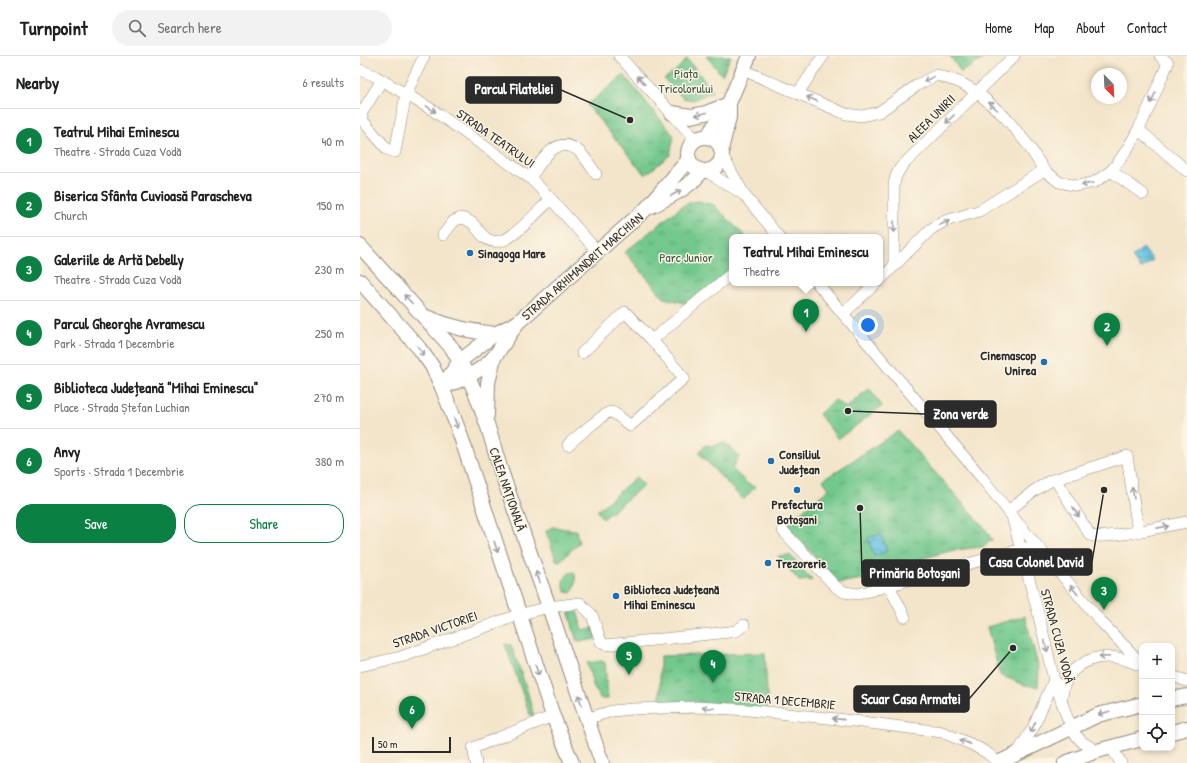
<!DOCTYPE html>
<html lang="en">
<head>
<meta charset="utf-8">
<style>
  :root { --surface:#fff; --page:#f2f2f2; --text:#202124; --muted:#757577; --line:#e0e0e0; --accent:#0b8043 }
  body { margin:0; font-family:"Patrick Hand",sans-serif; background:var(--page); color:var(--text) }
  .controls { position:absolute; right:12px; bottom:12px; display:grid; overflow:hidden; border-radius:8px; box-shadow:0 2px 6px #0003 }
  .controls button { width:36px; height:36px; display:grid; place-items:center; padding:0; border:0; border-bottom:1px solid var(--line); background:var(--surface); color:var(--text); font:20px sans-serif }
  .compass { position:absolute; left:731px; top:12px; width:36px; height:36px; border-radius:50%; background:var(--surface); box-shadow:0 2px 6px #0003; rotate:156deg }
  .scale { position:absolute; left:12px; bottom:10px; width:79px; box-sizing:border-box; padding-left:4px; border:2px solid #2b2b2b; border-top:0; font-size:11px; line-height:14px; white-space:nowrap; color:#2b2b2b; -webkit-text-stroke:3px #fcf5e5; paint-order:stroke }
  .you { position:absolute; left:508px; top:269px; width:14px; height:14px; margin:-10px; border:3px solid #fff; border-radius:50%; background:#1a73e8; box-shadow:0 0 0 6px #1a73e833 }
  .badge { display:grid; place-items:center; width:26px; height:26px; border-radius:50%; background:var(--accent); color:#fff; font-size:13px; font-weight:700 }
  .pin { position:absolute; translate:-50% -33px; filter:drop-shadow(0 1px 2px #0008) }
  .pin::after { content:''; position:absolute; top:21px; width:14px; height:12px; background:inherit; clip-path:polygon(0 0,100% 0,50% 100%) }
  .popup { position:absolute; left:369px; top:178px; width:154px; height:52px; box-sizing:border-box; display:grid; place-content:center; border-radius:8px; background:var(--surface); filter:drop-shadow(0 1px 3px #0005); font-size:13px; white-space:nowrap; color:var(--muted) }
  .popup b { font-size:15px; color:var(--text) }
  .popup::after { content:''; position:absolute; left:50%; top:100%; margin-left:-8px; border:8px solid transparent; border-top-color:var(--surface) }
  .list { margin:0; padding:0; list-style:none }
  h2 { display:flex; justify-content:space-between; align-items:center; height:52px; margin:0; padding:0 16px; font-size:17px }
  h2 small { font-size:13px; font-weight:400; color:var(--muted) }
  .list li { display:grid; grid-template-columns:26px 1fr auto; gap:12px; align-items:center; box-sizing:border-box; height:64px; padding:0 16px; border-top:1px solid var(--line) }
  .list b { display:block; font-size:15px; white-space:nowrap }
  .list p { margin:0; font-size:13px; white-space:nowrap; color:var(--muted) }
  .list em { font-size:13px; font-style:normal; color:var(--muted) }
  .actions { display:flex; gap:8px; padding:12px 16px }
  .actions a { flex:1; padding:9px 0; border:1px solid var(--accent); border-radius:16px; text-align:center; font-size:14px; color:var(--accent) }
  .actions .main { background:var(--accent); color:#fff }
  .icon { flex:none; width:22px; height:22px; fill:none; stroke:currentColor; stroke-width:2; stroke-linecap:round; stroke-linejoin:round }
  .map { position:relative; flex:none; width:827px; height:707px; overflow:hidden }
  header { display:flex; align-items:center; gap:24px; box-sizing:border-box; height:56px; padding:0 20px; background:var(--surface); border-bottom:1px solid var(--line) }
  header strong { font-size:19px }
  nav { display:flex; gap:22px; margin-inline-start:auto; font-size:14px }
  .search { width:280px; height:36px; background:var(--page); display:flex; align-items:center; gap:10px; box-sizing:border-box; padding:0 14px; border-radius:22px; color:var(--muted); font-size:15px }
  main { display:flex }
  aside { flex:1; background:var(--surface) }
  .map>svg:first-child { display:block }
  .grass { fill:url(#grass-tufts); stroke:#4e7a5c }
  .water { fill:url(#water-waves); stroke:#477686 }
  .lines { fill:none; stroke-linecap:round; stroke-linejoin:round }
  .minor-casing { stroke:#8f887a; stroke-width:12 }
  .major-casing { stroke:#8f887a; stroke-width:16 }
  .minor { stroke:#fff; stroke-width:11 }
  .major { stroke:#fff; stroke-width:14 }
  .oneway { stroke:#a0a0a0 }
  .poi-dot { fill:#1f6fb2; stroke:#fcf5e5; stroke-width:1.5 }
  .labels { text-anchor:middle; stroke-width:3; stroke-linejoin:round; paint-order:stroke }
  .park-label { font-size:13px; fill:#405a48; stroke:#fcf5e5 }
  .street-label { font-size:13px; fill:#2b2b2b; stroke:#fcf5e5 }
  .poi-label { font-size:13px; font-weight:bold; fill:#2b2b2b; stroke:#fcf5e5; text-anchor:start }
  .leader { fill:none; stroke:#2b2b2b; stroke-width:1.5 }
  .callout-dot { fill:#2b2b2b; stroke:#fcf5e5; stroke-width:1.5 }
  .callout { fill:#2b2b2b; stroke:#2b2b2b; stroke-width:1.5 }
  .callout-label { font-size:14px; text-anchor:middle; font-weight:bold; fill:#fff }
</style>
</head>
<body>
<header>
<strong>Turnpoint</strong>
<div class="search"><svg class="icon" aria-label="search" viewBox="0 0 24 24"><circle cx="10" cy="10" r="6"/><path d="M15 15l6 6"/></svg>Search here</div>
<nav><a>Home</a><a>Map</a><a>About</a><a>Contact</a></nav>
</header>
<main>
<aside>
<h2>Nearby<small>6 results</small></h2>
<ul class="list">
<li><span class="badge">1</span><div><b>Teatrul Mihai Eminescu</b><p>Theatre · Strada Cuza Vodă</p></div><em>40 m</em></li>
<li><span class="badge">2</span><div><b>Biserica Sfânta Cuvioasă Parascheva</b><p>Church</p></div><em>150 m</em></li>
<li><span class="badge">3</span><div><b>Galeriile de Artă Debelly</b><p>Theatre · Strada Cuza Vodă</p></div><em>230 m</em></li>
<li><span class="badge">4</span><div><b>Parcul Gheorghe Avramescu</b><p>Park · Strada 1 Decembrie</p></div><em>250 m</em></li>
<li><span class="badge">5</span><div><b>Biblioteca Județeană &quot;Mihai Eminescu&quot;</b><p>Place · Strada Ștefan Luchian</p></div><em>270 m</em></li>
<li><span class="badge">6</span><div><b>Anvy</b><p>Sports · Strada 1 Decembrie</p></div><em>380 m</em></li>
</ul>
<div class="actions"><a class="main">Save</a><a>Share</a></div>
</aside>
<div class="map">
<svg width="827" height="707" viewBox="0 0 827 707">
  <defs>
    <pattern id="grass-tufts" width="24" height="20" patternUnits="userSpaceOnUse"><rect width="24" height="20" fill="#72c88d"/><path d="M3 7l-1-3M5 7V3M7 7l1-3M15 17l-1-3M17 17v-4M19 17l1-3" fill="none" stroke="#5ea373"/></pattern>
    <pattern id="water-waves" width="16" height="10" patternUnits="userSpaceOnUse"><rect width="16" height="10" fill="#63c1e1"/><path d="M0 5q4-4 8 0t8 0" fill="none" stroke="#529db7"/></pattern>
  </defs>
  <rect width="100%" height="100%" fill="#fcf5e5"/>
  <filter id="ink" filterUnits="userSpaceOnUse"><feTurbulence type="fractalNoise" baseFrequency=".025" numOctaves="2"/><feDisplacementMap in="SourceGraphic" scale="8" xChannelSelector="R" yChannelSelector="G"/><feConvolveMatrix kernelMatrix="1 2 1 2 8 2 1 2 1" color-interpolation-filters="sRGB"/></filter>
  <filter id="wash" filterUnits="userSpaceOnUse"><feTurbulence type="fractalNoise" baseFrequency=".012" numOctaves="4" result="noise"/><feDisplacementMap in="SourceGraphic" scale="16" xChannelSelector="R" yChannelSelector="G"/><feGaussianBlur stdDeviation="0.9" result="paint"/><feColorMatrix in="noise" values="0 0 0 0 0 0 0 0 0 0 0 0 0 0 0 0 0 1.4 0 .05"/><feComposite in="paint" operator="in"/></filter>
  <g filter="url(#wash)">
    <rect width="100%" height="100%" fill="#f3e5ca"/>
    <g class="grass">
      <polygon points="346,0 371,0 362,19"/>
      <polygon points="590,0 628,0 601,16"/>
      <polygon points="327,3 353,35 333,44 323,42 304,23 313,17"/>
      <polygon points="264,19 314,80 310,99 285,119 227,49"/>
      <polygon points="338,145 354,149 386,181 372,181 372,216 333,249 304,242 265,196 322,150 332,146"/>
      <polygon points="509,332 522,350 478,383 459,358 475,344 486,352"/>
      <polygon points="538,375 624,471 632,484 622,491 593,494 554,505 504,523 478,527 426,468 469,433 463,424"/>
      <polygon points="364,386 379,400 372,413 388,428 395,431 383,444 339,397 345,389 354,390"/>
      <polygon points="276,421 284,429 243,463 237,455"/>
      <polygon points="192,471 216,474 219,487 200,505 196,504 186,475"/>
      <polygon points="430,499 452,524 439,525 418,500"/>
      <path d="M214,516C217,523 216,531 211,537L205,536L203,525L208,518Z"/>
      <polygon points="210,551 217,553 222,574 234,572 236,583 217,586 209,557"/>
      <polygon points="665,560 679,613 678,631 665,629 640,619 627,571"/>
      <polygon points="145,588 151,589 166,631 174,660 170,659"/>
      <polygon points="405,597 408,658 300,654 300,600"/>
      <polygon points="242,605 245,607 248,643 241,643 234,632 227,607"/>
    </g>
    <g class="water">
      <polygon points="783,192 793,204 781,213 772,201"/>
      <polygon points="521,478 527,495 514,500 508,482"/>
    </g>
  </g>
  <g filter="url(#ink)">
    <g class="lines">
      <defs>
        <g id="minor">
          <polyline points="259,0 336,84"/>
          <polyline points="0,14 13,19 71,53 170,122 191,143 238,196"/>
          <polyline points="383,14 486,58 502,60 519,56 559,28 577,19 599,26 617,36 645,61 668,89 684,114 699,126 717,130 735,126 751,115 783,138"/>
          <polyline points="22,24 1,58 3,65 27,93 35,96 46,38 64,0"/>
          <polyline points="438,37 463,0"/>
          <polyline points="779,74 827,115"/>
          <polyline points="362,99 385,140 419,181"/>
          <polyline points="346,115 383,138"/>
          <path d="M751,115C778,84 792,43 808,7L800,0"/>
          <path d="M170,122C181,107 194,79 216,93C223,97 231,111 236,118"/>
          <path d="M83,179L94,165L101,162C118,166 115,175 127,183C132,186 138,186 144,184C158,178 179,154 191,143"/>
          <polyline points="534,209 534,128 536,120 541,111 654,0"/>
          <polyline points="520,224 571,173 585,165 619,155 684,114"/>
          <polyline points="457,227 622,422 652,460 743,568 782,608"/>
          <polyline points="483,258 516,227"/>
          <polyline points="222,297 265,256 292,284"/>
          <path d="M208,389C213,384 246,356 250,356C256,356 265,366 270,370L324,322L292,284L372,217"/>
          <path d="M695,423L730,479C742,485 810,469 827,466"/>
          <polyline points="648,455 675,434 690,425 767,400 778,476"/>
          <polyline points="653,464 678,556 694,624 707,661 715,678 722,686 737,695"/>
          <polyline points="423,475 476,531 484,536 498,538 670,491 679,492"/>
          <polyline points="529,530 545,561"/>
          <polyline points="0,610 41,601 158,559 189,551 220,547 232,559 241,586 246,589 369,576 376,575 384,569"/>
          <polyline points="812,620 827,625"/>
          <path d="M702,642C703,613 730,597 758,602C766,603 774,607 782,610"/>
          <polyline points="226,663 252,655 273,653 337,651 388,654 477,663 582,676 613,689 627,697 633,702 636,707"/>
          <polyline points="751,691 761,707"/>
          <polyline points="658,696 673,672 694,624"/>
          <polyline points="116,707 113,692 193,660"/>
        </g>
        <g id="major">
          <polyline points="312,57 331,60 346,57 369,48"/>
          <polyline points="347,81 369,47 389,0"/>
          <circle cx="345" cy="98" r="17"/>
          <polyline points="361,94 369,61 369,49"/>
          <path d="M292,150C310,140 330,132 342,115"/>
          <polyline points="0,190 92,292 108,320 116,338 128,371 141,415 189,551 242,707"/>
          <polyline points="0,225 59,292 72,310 82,331 100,378 193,660 212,707"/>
          <path d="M66,261C90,271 109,275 135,278"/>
          <polyline points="82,331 100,305 135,278 157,267 287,152 329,103"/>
          <path d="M82,331C100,325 122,315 135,300C142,290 149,279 156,269"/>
          <polyline points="127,359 128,327 134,301"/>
          <polyline points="812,643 827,640"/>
          <polyline points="812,676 827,672"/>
          <polyline points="638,707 738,659 782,648"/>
          <polyline points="705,707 737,695 782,683"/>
        </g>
      </defs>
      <use href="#minor" class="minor-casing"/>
      <use href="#major" class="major-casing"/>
      <use href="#minor" class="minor"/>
      <use href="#major" class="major"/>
    </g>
    <defs><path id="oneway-shaft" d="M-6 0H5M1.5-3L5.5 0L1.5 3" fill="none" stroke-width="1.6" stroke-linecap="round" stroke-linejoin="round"/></defs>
    <g class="oneway">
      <use href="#oneway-shaft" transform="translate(569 23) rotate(153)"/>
      <use href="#oneway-shaft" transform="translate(281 24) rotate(-132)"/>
      <use href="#oneway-shaft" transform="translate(793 42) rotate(114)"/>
      <use href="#oneway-shaft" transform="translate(452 43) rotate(-156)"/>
      <use href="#oneway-shaft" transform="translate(633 50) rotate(-138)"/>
      <use href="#oneway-shaft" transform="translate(71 53) rotate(32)"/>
      <use href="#oneway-shaft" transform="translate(341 58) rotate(166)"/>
      <use href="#oneway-shaft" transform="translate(590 63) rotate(135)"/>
      <use href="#oneway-shaft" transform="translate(727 128) rotate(169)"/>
      <use href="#oneway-shaft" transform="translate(316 137) rotate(-30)"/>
      <use href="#oneway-shaft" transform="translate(584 167) rotate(-24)"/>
      <use href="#oneway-shaft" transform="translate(534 171) rotate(90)"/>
      <use href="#oneway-shaft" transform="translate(48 243) rotate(-132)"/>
      <use href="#oneway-shaft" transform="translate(61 295) rotate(54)"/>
      <use href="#oneway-shaft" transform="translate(96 367) rotate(70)"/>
      <use href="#oneway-shaft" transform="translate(773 437) rotate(-99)"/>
      <use href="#oneway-shaft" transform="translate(716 456) rotate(58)"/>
      <use href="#oneway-shaft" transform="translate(803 471) rotate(-11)"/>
      <use href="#oneway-shaft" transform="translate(136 491) rotate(72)"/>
      <use href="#oneway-shaft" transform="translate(178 521) rotate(-110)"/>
      <use href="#oneway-shaft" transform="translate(714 534) rotate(-130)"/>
      <use href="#oneway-shaft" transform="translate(686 590) rotate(76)"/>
      <use href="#oneway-shaft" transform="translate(744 601) rotate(178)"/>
      <use href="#oneway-shaft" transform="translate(177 614) rotate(71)"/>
      <use href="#oneway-shaft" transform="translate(220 644) rotate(-108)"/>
      <use href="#oneway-shaft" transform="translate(348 652) rotate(-177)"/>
      <use href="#oneway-shaft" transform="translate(744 657) rotate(162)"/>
      <use href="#oneway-shaft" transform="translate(478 663) rotate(-174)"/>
      <use href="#oneway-shaft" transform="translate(673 671) rotate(116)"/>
      <use href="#oneway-shaft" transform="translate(605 686) rotate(-157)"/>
    </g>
  </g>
  <g class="poi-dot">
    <circle cx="110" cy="197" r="4"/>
    <circle cx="684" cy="306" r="4"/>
    <circle cx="411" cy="405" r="4"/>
    <circle cx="437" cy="434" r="4"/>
    <circle cx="408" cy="507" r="4"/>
    <circle cx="256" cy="540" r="4"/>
  </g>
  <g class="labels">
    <g class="park-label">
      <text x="326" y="22">Piața<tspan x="326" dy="15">Tricolorului</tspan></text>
      <text x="326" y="206">Parc Junior</text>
    </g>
    <g class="street-label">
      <text transform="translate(571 62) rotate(-45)" y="5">ALEEA UNIRII</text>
      <text transform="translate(136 82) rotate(35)" y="5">STRADA TEATRULUI</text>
      <text transform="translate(222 210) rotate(-41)" y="5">STRADA ARHIMANDRIT MARCHIAN</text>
      <text transform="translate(148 433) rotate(71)" y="5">CALEA NAȚIONALĂ</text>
      <text transform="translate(75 573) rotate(-19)" y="5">STRADA VICTORIEI</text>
      <text transform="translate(698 580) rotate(75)" y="5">STRADA CUZA VODĂ</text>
      <text transform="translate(425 644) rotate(5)" y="5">STRADA 1 DECEMBRIE</text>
    </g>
    <g class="poi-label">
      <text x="118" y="202">Sinagoga Mare</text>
      <text x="676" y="304" text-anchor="end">Cinemascop<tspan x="676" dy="15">Unirea</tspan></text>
      <text x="419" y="403">Consiliul<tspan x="419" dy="15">Județean</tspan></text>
      <text x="437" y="453" text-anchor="middle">Prefectura<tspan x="437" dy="15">Botoșani</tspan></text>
      <text x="416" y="512">Trezorerie</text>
      <text x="264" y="538">Biblioteca Județeană<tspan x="264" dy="15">Mihai Eminescu</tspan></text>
    </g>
  </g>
  <path class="leader" d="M270 64L201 34M488 355L565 358M744 434L732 506M500 452L502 517M653 592L609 643"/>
  <g class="callout-dot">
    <circle cx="270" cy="64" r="4"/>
    <circle cx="488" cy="355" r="4"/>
    <circle cx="744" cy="434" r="4"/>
    <circle cx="500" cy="452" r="4"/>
    <circle cx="653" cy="592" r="4"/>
  </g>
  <g class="callout">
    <rect x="106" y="21" width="95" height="26" rx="4"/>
    <rect x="565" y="345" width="71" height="26" rx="4"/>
    <rect x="621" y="493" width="111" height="26" rx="4"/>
    <rect x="502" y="504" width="107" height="26" rx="4"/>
    <rect x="494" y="630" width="115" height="26" rx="4"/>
  </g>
  <g class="callout-label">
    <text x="154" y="38">Parcul Filateliei</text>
    <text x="601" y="363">Zona verde</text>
    <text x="676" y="511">Casa Colonel David</text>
    <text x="555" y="522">Primăria Botoșani</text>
    <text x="551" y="648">Scuar Casa Armatei</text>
  </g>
</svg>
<div class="controls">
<button>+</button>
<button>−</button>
<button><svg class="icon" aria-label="locate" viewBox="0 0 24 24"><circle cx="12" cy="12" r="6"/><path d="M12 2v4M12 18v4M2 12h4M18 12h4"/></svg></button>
</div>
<svg class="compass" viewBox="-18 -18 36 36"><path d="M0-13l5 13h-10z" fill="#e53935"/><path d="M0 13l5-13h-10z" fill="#757577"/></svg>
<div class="scale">50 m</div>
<div class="you"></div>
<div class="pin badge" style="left:446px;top:276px">1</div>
<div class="popup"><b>Teatrul Mihai Eminescu</b>Theatre</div>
<div class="pin badge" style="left:747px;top:290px">2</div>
<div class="pin badge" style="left:744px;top:554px">3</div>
<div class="pin badge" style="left:353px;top:627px">4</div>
<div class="pin badge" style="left:269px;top:619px">5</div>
<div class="pin badge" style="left:52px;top:673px">6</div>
</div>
</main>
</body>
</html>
